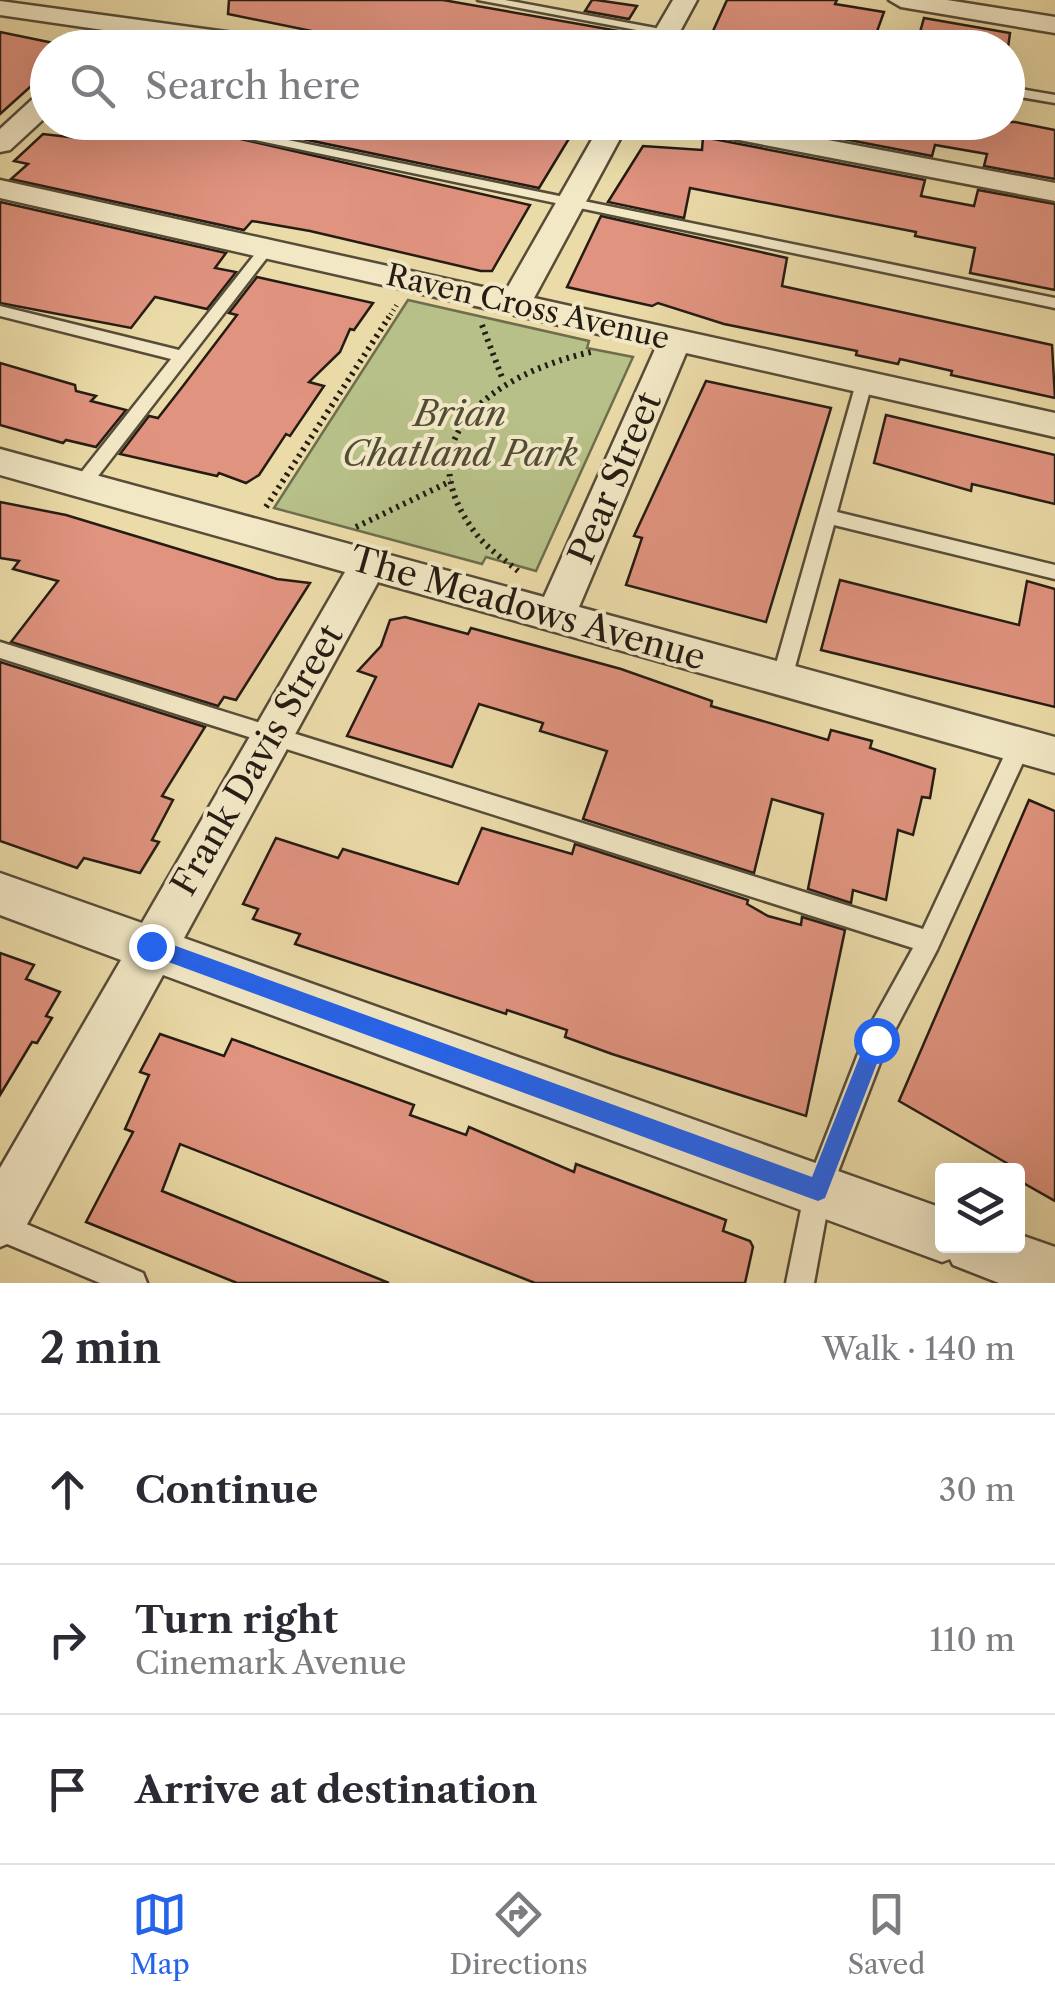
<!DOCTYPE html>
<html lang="en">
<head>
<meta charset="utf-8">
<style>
  :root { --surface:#fff; --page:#f2f2f3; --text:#2b2b33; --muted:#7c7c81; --line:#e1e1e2; --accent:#2563eb }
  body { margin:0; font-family:"Libre Caslon Text",serif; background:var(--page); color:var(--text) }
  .controls { position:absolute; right:30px; bottom:30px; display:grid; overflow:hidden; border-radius:10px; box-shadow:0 10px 40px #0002 }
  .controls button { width:90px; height:90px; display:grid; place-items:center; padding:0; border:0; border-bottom:2px solid var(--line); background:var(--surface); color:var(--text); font:50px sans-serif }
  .stop { position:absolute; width:30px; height:30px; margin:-22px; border:8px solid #2563eb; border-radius:50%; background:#fff }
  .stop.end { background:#2563eb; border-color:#fff; box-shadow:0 2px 10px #0008 }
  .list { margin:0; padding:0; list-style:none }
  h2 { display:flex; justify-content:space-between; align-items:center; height:130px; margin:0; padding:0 40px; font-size:42px }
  h2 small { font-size:32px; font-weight:400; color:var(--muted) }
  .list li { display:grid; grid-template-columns:65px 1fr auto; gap:30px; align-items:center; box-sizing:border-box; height:150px; padding:0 40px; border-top:2px solid var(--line) }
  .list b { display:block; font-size:38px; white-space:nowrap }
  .list p { margin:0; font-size:32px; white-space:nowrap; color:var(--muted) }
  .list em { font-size:32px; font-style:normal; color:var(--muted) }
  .icon { flex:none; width:55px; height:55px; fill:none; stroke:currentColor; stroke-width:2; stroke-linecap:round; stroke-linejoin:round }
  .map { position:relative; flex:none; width:1055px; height:1283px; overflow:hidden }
  .search { position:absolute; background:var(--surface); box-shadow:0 10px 40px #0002; left:30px; right:30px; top:30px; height:110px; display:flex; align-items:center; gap:25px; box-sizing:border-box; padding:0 35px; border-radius:55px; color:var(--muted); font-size:38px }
  .sheet { height:580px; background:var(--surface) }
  nav { display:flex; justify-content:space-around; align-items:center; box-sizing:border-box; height:140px; border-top:2px solid var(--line); background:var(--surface); font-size:28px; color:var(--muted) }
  nav a { display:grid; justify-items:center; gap:5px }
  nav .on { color:var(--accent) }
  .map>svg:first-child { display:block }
  .green { fill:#b7c088; stroke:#6e6e4e; stroke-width:2.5 }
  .building { fill:#e0937f; stroke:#251c13; stroke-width:2.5 }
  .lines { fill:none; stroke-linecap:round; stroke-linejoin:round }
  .lane-casing { stroke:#564c38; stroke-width:5 }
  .street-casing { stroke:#564c38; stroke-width:5 }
  .path-far1 { stroke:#251c13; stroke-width:5; stroke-dasharray:1 4; stroke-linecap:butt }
  .path { stroke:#251c13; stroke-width:6; stroke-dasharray:2.5 5; stroke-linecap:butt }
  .lane { fill:#f2e8c6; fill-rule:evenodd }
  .street { fill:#f2e8c6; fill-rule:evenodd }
  .route { fill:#2563eb }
  .labels { text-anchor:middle; stroke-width:8; stroke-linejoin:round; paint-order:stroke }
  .far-street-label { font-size:30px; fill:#251c13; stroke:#f2e8c6 }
  .park-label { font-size:35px; font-style:italic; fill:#514d36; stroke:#f2e8c6 }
  .street-label { font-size:35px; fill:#251c13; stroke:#f2e8c6 }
</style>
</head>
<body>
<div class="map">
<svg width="1055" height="1283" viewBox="0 0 1055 1283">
  <rect width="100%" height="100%" fill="#ebdba8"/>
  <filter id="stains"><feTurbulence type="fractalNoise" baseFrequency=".002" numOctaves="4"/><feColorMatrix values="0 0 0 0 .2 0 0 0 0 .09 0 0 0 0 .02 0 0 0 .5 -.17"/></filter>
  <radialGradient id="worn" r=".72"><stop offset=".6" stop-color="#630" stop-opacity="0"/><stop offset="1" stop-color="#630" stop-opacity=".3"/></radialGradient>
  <polygon class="green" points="408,300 589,341 587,348 633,357 536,571 486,557 482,564 274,508"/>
  <g class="building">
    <polygon points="229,0 443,0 630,33 629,48 395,48 228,14"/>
    <polygon points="592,0 596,0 637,6 629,19 585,11"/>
    <polygon points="727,0 837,0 835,4 884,12 871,48 807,48 713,31"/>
    <polygon points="924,18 1010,33 1008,48 917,43"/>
    <polygon points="0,32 73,47 48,48 48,71 0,114"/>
    <polygon points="102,122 166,122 530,205 492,271 481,271 310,231 252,221 244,230 11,179 28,164 14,161 43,134 86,139"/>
    <polygon points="221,122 538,122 573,132 539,188"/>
    <polygon points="756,122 1015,122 1055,130 1055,179 984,166 987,154 935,145 932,156"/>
    <polygon points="703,137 925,180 921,196 974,206 978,190 1055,204 1055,290 970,273 975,248 915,236 916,232 690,188 684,218 608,202 643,146 702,150"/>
    <polygon points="0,202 226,253 215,268 236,272 207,309 155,297 131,328 0,303"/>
    <polygon points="601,216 787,258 782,286 1052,345 1055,398 951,375 952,371 900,359 898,364 856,355 857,351 724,324 658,303 652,306 567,287"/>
    <polygon points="257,277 373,303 354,330 350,329 340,352 309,382 324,386 290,436 286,434 259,475 246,483 219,473 217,476 120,454 149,416 158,418 183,386 237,315 229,313"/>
    <polygon points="0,363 75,385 76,391 96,396 91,401 126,410 96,447 66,440 63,443 0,425"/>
    <polygon points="706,381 831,408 766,622 626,585 642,538 634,536"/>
    <polygon points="886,415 1055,455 1055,504 972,484 971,491 874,463"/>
    <polygon points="0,502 66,515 277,579 310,583 236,700 224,697 218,706 11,642 58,581 13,569 19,561 0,558"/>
    <polygon points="840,580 1019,625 1027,581 1055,589 1055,707 821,650"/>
    <polygon points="405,617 468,634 471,628 621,669 712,701 711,706 828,740 831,730 872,741 870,748 935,769 930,798 922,797 913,835 898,830 886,900 853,890 851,903 808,889 823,814 772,799 754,873 583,819 607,751 540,731 543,723 479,704 452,767 347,736 376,677 358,671 381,646 390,620"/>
    <polygon points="0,662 205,727 162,796 173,800 152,840 159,842 140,873 84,858 77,868 0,841"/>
    <polygon points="1029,800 1055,811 1055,1201 1018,1180 1017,1169 899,1101"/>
    <polygon points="482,828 572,854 575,844 748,900 747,904 768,916 801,925 802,917 845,930 806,1116 612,1054 565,1037 567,1030 507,1010 506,1014 295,944 300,934 253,919 258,909 243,904 276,838 338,858 343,849 458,884"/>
    <polygon points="0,953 34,965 26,979 60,992 46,1016 52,1018 37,1043 32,1042 0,1095"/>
    <polygon points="160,1034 224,1056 232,1039 414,1105 410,1115 466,1135 469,1127 574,1172 576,1164 726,1220 723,1231 750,1241 753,1247 745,1283 535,1283 180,1144 162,1191 389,1283 237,1283 86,1222 133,1132 125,1129 149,1075 140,1072"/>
  </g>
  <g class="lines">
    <defs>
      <g id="lane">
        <polygon points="478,0 505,0 763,48 732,48"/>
        <polygon points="1008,87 1055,95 1055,103 1008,95"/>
        <polygon points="170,122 200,122 1055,298 1055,308"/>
        <polygon points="268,242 273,244 273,250 88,489 76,489 73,484 76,479 171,359 0,316 0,306 179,350 263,244"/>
        <polygon points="864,377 872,383 837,512 1055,565 1055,579 834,525 792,678 789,684 775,684 772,678 856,383"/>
        <polygon points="0,642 923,929 1012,739 1020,736 1028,739 1031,745 937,950 886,1047 831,1190 814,1283 786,1283 805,1190 867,1031 913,948 0,658"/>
        <polygon points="0,1213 143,1273 147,1283 100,1283 0,1241"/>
      </g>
      <g id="street">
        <polygon points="673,0 697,0 671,48 645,48"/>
        <polygon points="889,0 947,0 1055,17 1055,33 901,7"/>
        <polygon points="0,1 286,40 298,48 228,48 0,15"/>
        <polygon points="48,92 48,115 10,150 0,152 0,129 38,94"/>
        <polygon points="602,122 629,122 534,298 1055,413 1055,437 686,353 579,607 1055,737 1055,773 378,582 184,938 942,1208 942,1246 1018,1246 1018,1234 1055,1247 1055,1283 999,1283 953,1265 950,1259 942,1262 163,975 19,1239 0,1247 0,1168 121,960 0,915 0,873 142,923 345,572 0,475 0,449 544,597 656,347 0,198 0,180 505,292"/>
        <polygon points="674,122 733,122 1055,183 1055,201 687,130"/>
      </g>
    </defs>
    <use href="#lane" class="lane-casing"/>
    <use href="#street" class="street-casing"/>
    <polyline class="path-far1" points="388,319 398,303"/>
    <g class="path">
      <polyline points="482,325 503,380"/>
      <polyline points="266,507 389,317"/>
      <polyline points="356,527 451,481"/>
      <path d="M518,571C505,560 488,549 477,535C399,435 501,372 591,352"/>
    </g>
    <use href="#lane" class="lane"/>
    <use href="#street" class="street"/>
  </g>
  <polygon class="route" points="151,937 812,1177 869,1033 883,1033 886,1040 825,1198 818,1201 144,953 144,940"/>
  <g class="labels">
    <g class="far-street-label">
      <text transform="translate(528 307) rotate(13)" y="10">Raven Cross Avenue</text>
    </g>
    <g class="park-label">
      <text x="460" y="426">Brian<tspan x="460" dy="40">Chatland Park</tspan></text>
    </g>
    <g class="street-label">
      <text transform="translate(615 478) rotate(-67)" y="12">Pear Street</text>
      <text transform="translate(528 608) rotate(16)" y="12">The Meadows Avenue</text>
      <text transform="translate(257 760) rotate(-60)" y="12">Frank Davis Street</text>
    </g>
  </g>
  <rect width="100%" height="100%" filter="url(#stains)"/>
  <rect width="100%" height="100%" fill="url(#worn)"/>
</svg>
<div class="controls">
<button><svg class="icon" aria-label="layers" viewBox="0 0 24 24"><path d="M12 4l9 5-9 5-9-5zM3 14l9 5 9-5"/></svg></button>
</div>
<div class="stop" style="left:876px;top:1040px"></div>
<div class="stop end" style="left:151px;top:946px"></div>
<div class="search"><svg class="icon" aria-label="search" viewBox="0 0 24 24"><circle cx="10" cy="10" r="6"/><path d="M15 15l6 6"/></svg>Search here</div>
</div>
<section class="sheet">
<h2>2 min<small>Walk · 140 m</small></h2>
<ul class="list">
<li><svg class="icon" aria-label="ahead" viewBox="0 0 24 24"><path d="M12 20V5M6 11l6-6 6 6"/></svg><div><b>Continue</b></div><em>30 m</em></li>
<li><svg class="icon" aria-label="right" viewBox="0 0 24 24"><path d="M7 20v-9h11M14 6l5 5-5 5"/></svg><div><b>Turn right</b><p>Cinemark Avenue</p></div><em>110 m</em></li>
<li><svg class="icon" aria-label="arrive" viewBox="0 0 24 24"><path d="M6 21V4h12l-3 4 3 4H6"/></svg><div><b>Arrive at destination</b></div></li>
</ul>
</section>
<nav>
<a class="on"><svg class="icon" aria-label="map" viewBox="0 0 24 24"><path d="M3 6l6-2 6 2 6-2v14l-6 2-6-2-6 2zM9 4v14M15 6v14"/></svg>Map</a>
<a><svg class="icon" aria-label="directions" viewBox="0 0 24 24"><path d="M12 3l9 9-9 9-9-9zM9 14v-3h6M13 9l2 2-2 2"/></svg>Directions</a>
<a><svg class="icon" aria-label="saved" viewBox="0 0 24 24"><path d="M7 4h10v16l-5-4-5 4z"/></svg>Saved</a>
</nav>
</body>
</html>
